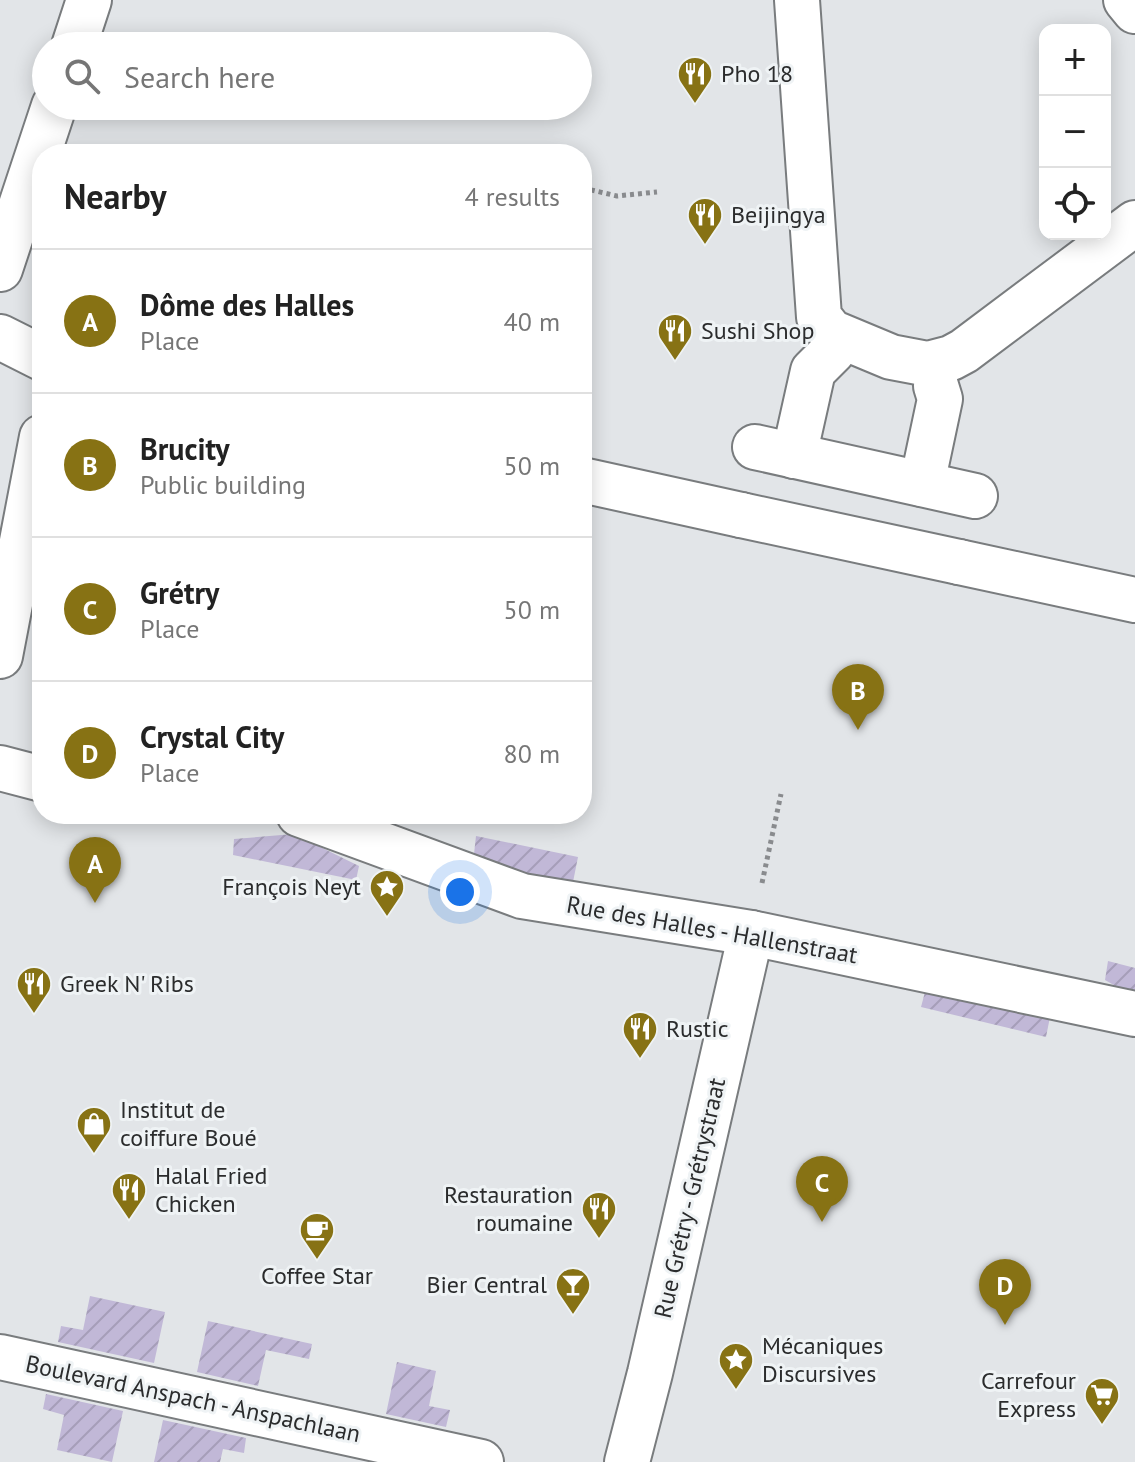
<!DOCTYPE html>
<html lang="en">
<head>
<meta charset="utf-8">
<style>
  :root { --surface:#fff; --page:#f6f6f6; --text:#222; --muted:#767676; --line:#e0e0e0; --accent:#877214 }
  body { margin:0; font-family:"PT Sans",sans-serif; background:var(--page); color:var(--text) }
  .controls { position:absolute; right:24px; top:24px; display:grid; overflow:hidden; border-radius:16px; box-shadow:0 4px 20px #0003 }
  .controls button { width:72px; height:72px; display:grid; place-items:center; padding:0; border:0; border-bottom:2px solid var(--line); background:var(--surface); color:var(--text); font:40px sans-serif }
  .you { position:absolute; left:460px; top:892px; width:28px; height:28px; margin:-20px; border:6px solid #fff; border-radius:50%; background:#1a73e8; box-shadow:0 0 0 12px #1a73e833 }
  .badge { display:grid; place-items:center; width:52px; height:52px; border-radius:50%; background:var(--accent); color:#fff; font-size:26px; font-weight:700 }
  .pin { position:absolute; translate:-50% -66px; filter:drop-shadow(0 2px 4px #0008) }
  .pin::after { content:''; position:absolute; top:42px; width:28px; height:24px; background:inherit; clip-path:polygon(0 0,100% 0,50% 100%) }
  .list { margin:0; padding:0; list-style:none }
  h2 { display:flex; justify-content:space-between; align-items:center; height:104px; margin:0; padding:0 32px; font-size:34px }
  h2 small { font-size:26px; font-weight:400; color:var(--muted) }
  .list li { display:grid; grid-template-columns:52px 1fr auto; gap:24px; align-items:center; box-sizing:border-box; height:144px; padding:0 32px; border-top:2px solid var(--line) }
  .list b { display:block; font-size:30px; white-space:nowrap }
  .list p { margin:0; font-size:26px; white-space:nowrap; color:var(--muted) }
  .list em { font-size:26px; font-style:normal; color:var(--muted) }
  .icon { flex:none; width:44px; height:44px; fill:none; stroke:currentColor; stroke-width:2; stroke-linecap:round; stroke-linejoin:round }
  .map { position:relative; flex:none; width:1135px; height:1462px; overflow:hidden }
  .search { position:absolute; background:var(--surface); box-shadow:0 4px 20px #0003; left:32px; top:32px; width:560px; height:88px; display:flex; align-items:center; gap:20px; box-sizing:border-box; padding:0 28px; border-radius:44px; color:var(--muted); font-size:30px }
  .panel { position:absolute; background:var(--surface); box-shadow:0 4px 20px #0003; left:32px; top:144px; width:560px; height:680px; border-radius:32px }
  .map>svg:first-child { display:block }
  .garden { fill:url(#garden-furrows) }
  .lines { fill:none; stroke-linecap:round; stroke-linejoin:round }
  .street-casing { stroke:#797c7e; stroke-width:48 }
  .secondary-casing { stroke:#797c7e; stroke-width:48 }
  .path { stroke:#898b8e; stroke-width:5; stroke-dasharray:4 4; stroke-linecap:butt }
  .street { stroke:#fff; stroke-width:44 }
  .secondary { stroke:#fff; stroke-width:44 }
  .labels { text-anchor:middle; stroke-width:6; stroke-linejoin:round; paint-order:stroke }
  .poi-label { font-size:24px; fill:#2b2c2d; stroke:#eff3f5; text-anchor:start }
  .street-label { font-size:24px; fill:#2b2c2d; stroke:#eff3f5 }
</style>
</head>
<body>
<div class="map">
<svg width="1135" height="1462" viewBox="0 0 1135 1462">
  <defs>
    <pattern id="garden-furrows" width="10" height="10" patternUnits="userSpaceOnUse" patternTransform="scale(2)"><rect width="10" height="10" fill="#c1b8d7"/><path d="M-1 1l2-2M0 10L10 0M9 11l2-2" fill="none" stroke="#a69eb9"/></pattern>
  </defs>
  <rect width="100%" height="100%" fill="#e2e5e8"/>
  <g class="garden">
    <polygon points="294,834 359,866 356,880 233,855 234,839"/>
    <polygon points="476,836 578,857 573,882 527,880 474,854"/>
    <polygon points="1108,961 1135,968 1135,997 1105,980"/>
    <polygon points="982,986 1050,1017 1046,1037 921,1007 925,992"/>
    <polygon points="90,1296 165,1312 154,1363 58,1342 61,1326 83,1330"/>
    <polygon points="208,1321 312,1344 309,1359 266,1350 258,1386 197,1372"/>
    <polygon points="397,1362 436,1371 429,1406 450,1410 446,1427 386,1414"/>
    <polygon points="46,1394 123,1411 112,1462 57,1450 64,1415 43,1409"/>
    <polygon points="163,1420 246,1438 244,1453 223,1449 220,1462 154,1462"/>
  </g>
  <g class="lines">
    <defs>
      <g id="street">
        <polyline points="797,0 819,317 831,332 891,357 928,364 951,358 964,351 1135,223"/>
        <polyline points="1126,0 1135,11"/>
        <polyline points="74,46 89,0"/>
        <polyline points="0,269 54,106"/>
        <polyline points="755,447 975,496"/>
        <polyline points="794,456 813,371 833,351"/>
        <polyline points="922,484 940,399 936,386"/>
        <polyline points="741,515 959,562"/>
        <polyline points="0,656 42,437"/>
        <polyline points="0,768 42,779"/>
        <polyline points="299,814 522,896 751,933 1135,1014"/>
        <polyline points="0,1357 481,1462"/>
        <polyline points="627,1462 650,1373 751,933"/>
      </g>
      <g id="secondary">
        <polyline points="0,337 42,358"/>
        <polyline points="582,480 741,515"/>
        <polyline points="959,562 1135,600"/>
      </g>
    </defs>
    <use href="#street" class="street-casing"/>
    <use href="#secondary" class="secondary-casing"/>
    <g class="path">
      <polyline points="583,188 617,196 657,192"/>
      <polyline points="762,883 781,794"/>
    </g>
    <use href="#street" class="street"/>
    <use href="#secondary" class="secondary"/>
  </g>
  <defs>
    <symbol id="restaurant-pin" viewBox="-11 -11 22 30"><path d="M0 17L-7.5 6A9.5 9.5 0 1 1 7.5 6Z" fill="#877214" stroke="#eff3f5"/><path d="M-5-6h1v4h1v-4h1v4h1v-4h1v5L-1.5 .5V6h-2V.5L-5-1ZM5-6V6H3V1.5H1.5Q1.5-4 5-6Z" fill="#fff"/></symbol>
    <symbol id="sight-pin" viewBox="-11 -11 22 30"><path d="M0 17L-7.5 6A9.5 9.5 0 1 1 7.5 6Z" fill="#877214" stroke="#eff3f5"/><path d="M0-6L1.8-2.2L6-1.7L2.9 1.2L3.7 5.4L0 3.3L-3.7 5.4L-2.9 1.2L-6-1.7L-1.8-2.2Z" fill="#fff"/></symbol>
    <symbol id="shop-pin" viewBox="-11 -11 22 30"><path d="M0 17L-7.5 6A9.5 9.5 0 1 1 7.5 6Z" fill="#877214" stroke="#eff3f5"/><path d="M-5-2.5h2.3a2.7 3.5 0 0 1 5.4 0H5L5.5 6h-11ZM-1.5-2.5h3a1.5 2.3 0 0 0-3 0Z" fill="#fff"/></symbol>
    <symbol id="cafe-pin" viewBox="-11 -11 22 30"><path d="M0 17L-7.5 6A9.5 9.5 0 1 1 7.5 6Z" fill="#877214" stroke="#eff3f5"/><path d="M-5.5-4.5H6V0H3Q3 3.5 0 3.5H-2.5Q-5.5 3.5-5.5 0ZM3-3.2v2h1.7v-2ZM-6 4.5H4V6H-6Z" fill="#fff"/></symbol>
    <symbol id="bar-pin" viewBox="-11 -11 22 30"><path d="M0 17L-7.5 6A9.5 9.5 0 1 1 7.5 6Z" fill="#877214" stroke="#eff3f5"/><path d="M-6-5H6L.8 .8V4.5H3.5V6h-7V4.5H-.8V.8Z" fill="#fff"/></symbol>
    <symbol id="supermarket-pin" viewBox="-11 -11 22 30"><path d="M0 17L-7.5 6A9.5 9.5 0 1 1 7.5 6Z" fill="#877214" stroke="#eff3f5"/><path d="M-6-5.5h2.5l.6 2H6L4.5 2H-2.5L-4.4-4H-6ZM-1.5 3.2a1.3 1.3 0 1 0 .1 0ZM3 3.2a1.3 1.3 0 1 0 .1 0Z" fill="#fff"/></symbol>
  </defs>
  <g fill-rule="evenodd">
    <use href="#restaurant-pin" x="675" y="54" width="40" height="54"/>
    <use href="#restaurant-pin" x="685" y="195" width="40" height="54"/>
    <use href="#restaurant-pin" x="655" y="311" width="40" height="54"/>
    <use href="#sight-pin" x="367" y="867" width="40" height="54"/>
    <use href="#restaurant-pin" x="14" y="964" width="40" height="54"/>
    <use href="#restaurant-pin" x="620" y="1009" width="40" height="54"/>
    <use href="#shop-pin" x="74" y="1104" width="40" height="54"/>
    <use href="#restaurant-pin" x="109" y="1170" width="40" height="54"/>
    <use href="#restaurant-pin" x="579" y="1189" width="40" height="54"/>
    <use href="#cafe-pin" x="297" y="1210" width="40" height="54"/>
    <use href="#bar-pin" x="553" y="1265" width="40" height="54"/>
    <use href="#sight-pin" x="716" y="1340" width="40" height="54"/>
    <use href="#supermarket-pin" x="1082" y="1375" width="40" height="54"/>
  </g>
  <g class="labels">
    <g class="poi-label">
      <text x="721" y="82">Pho 18</text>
      <text x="731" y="223">Beijingya</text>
      <text x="701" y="339">Sushi Shop</text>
      <text x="361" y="895" text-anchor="end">François Neyt</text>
      <text x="60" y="992">Greek N' Ribs</text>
      <text x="666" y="1037">Rustic</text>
      <text x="120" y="1118">Institut de<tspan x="120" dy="28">coiffure Boué</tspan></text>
      <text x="155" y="1184">Halal Fried<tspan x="155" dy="28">Chicken</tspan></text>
      <text x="573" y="1203" text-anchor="end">Restauration<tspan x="573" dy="28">roumaine</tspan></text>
      <text x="317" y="1284" text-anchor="middle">Coffee Star</text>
      <text x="547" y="1293" text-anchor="end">Bier Central</text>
      <text x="762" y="1354">Mécaniques<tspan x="762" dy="28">Discursives</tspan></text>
      <text x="1076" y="1389" text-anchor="end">Carrefour<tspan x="1076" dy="28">Express</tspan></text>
    </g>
    <g class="street-label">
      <text transform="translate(712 930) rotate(10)" y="8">Rue des Halles - Hallenstraat</text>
      <text transform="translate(690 1198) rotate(-77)" y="8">Rue Grétry - Grétrystraat</text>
      <text transform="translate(193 1399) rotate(12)" y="8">Boulevard Anspach - Anspachlaan</text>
    </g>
  </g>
</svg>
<div class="controls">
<button>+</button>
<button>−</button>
<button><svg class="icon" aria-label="locate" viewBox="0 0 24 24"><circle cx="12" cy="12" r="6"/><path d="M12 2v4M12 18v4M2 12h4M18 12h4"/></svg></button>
</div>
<div class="you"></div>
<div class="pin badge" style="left:95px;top:903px">A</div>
<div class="pin badge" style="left:858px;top:730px">B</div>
<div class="pin badge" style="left:822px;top:1222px">C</div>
<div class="pin badge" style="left:1005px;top:1325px">D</div>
<div class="search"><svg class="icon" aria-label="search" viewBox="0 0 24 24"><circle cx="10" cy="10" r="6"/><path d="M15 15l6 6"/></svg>Search here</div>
<section class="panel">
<h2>Nearby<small>4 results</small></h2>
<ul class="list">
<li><span class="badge">A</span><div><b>Dôme des Halles</b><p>Place</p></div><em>40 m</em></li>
<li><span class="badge">B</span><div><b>Brucity</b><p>Public building</p></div><em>50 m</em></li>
<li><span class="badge">C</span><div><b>Grétry</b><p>Place</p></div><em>50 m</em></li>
<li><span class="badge">D</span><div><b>Crystal City</b><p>Place</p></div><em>80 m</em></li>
</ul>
</section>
</div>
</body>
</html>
